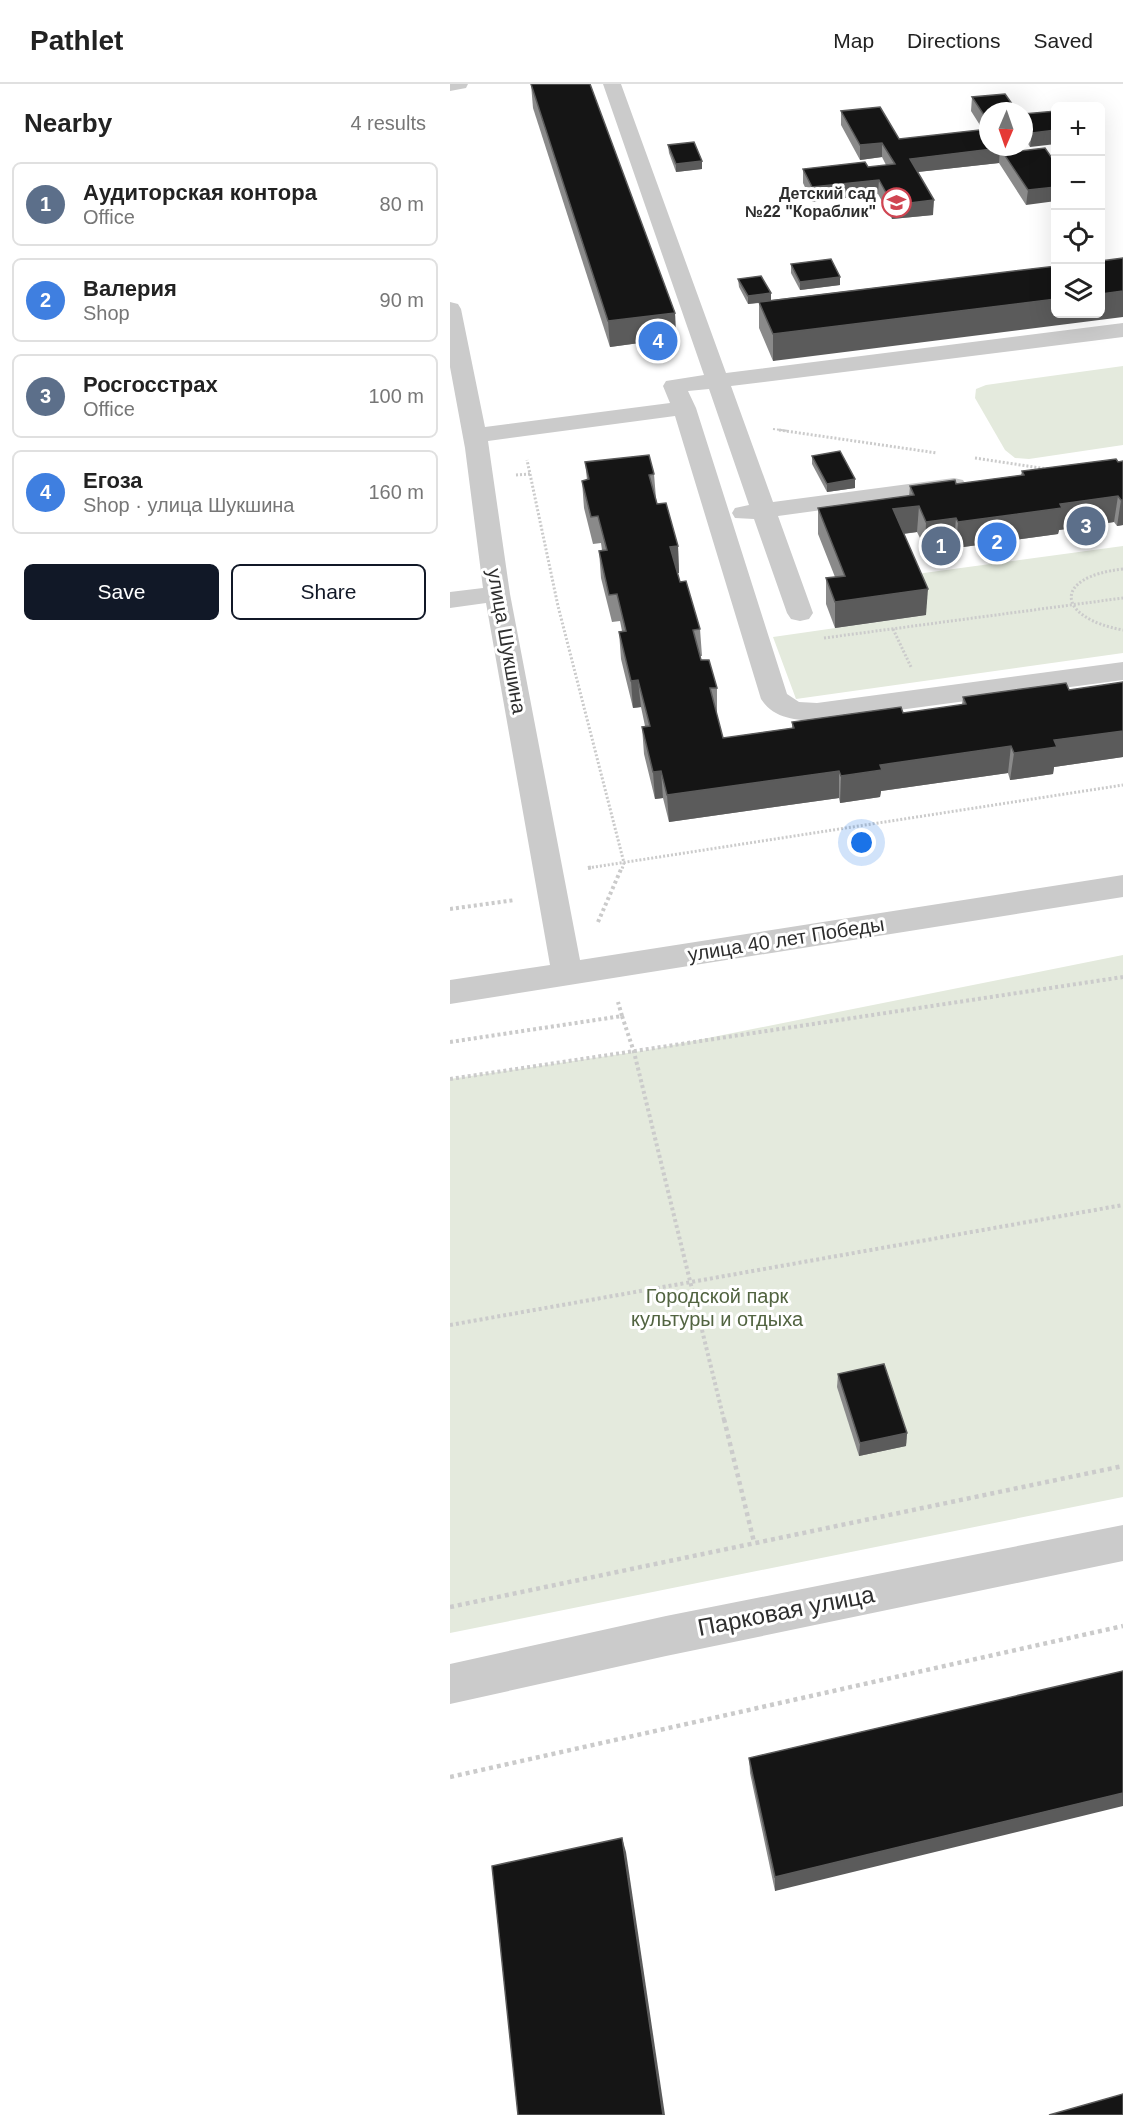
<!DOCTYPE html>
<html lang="en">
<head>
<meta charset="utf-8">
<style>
  :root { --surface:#fff; --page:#f2f2f2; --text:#222; --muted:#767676; --line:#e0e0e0; --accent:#111827 }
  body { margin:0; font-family:Arial,sans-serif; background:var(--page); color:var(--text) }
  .controls { position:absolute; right:18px; top:18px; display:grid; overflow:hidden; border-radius:9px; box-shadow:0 6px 24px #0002 }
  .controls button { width:54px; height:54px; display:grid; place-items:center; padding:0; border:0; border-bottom:2px solid var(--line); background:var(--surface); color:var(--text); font:30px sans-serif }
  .compass { position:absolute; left:529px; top:18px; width:54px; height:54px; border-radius:50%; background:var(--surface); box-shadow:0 6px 24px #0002; rotate:182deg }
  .you { position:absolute; left:412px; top:759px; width:21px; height:21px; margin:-15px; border:4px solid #fff; border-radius:50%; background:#1a73e8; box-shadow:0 0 0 9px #1a73e833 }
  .badge { display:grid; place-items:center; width:39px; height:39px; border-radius:50%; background:var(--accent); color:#fff; font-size:20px; font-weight:700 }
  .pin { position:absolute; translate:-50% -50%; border:3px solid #fff; box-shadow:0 2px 6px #0006 }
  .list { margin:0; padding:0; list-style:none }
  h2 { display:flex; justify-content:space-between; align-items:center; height:78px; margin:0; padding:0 24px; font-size:26px }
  h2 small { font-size:20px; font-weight:400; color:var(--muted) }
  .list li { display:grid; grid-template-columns:39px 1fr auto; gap:18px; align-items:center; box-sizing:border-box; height:84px; margin:0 12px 12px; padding:0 12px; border:2px solid var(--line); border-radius:9px }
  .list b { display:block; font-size:22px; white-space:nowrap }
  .list p { margin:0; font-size:20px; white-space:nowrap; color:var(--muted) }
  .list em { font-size:20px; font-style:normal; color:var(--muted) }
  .actions { display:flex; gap:12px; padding:18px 24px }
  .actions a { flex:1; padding:14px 0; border:2px solid var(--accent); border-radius:9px; text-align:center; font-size:21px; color:var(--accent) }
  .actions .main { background:var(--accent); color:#fff }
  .icon { flex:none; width:33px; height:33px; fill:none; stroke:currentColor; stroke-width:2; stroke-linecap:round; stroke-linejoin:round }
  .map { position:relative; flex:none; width:673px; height:2031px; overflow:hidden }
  header { display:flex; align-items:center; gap:36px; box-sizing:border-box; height:84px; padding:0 30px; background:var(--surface); border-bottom:2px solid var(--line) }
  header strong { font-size:28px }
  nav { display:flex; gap:33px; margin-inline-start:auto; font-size:21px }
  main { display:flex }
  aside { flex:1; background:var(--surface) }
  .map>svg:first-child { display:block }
  .green { fill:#e4eadd }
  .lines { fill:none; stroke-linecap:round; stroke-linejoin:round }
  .path-far3 { stroke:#cbcbcb; stroke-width:2; stroke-dasharray:2 2; stroke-linecap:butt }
  .path-far2 { stroke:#cbcbcb; stroke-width:3; stroke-dasharray:2 2; stroke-linecap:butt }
  .path-far1 { stroke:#cbcbcb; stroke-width:4; stroke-dasharray:3 3; stroke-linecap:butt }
  .path { stroke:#cbcbcb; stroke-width:4.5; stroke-dasharray:4 4; stroke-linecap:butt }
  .minor { fill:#cbcbcb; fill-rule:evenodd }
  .wall { fill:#8a8a8a }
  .shaded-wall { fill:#5b5b5b }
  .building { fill:#151515; stroke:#5b5b5b; stroke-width:1.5 }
  .labels { text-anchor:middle; stroke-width:6; stroke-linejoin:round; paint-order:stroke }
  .far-poi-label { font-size:16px; font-weight:bold; fill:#2e2e2e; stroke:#fff; text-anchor:end }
  .street-label { font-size:20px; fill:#2e2e2e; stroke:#fff }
  .park-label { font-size:20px; fill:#526441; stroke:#fff }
  .near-street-label { font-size:24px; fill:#2e2e2e; stroke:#fff }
</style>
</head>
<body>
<header>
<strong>Pathlet</strong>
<nav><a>Map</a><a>Directions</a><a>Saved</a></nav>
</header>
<main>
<aside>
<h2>Nearby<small>4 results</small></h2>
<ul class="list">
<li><span class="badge" style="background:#5c6f8a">1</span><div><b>Аудиторская контора</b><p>Office</p></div><em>80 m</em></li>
<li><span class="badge" style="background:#3f7fe0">2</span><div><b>Валерия</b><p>Shop</p></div><em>90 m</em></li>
<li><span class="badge" style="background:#5c6f8a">3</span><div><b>Росгосстрах</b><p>Office</p></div><em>100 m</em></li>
<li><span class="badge" style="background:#3f7fe0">4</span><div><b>Егоза</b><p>Shop · улица Шукшина</p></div><em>160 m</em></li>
</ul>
<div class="actions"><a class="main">Save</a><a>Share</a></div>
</aside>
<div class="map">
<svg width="673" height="2031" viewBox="0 0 673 2031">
  <rect width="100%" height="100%" fill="#fff"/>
  <g class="green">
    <polygon points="673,282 673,361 579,375 565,374 555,366 525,314 526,305 536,301"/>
    <polygon points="673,462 673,569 346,615 323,553 476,531 459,491"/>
    <polygon points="673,871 673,1413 0,1549 0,995 198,966"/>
  </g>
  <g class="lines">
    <polyline class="path-far3" points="323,345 339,347"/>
    <g class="path-far2">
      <polyline points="329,346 487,369"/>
      <polyline points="525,374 597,385"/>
      <polyline points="80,390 108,522 174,779 172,785"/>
      <polyline points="66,391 80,390 77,376"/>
      <path d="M673,485C601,493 607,534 673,546"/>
      <polyline points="443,545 461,583"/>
      <polyline points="374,554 673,514"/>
      <polyline points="138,784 673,701"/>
    </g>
    <g class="path-far1">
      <polyline points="138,784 144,783"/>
      <polyline points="0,825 65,816"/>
      <polyline points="148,838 172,783"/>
      <polyline points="172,932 184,968 274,1336"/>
      <polyline points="0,958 172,932 168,918"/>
      <polyline points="0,995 673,893"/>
      <polyline points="0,1241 673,1121"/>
    </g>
    <g class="path">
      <polyline points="274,1335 304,1458"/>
      <polyline points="0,1523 673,1382"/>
      <polyline points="0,1693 673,1542"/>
    </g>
    <g class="minor">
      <polygon points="0,0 18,0 16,4 0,7"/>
      <path d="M153,0H171L276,289L673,239V253L281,302L323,418L504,394L513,396L516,401L513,406L504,408L328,432L363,529L359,535L350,537L341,535L337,529L304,435L285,434L282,429L285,424L299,421L259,305L238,307L246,324L337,610L349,618L367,619L673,578V596L367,637C346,636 324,635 311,615L225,332L38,357L60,510L130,876L673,791V813L0,920V896L100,881L36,519L0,524V508L33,504L15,364L0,283V218L8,220L11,225L35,343L220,319L213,302L216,297L254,291Z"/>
      <polygon points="673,1441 673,1477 216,1572 0,1620 0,1580 216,1532"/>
    </g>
  </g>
  <g class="wall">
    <polygon points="81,0 225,229 226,254 160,263 83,24"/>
    <polygon points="522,13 538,27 538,63 570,67 595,64 576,121 549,79 467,88 483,131 442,135 428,110 362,118 353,99 353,85 418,83 436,81 432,73 410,76 391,41 391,27 449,55 533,46 521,27"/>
    <polygon points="606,27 580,63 577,58 574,58 574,30"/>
    <polygon points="218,61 252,77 252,85 226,88 219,69"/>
    <polygon points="341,180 390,201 350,206 341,189"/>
    <polygon points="606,182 323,277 309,244 309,219 298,220 289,203 288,195 321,209 321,216"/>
    <polygon points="362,372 405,404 377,408 362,380"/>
    <polygon points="673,377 673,441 667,442 664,438 609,446 608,450 506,464 504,460 475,464 467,448 454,450 476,531 385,544 376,520 376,494 385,493 368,450 368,424 459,412 460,402 506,400 571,391 572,387"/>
    <polygon points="135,378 204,390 206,414 207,420 228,462 229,489 227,489 230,498 250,545 252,572 250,572 251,576 267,604 267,631 273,654 342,644 342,638 453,629 512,621 513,613 619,606 673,598 673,673 604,683 603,690 560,696 558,689 431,707 430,713 390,719 389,714 219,738 213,714 205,715 194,670 192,643 195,642 191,623 183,624 171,575 169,548 172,547 170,537 162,538 151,494 149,467 152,466 151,459 143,460 134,424 132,397 137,396"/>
    <polygon points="388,1290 457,1349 456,1362 409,1372 387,1303"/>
    <polygon points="673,1587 325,1807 300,1689 299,1674"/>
  </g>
  <g class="shaded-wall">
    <polygon points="578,43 577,58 574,58 574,44"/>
    <polygon points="606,46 606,60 580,63 582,49"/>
    <polygon points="432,59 432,73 410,76 410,61"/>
    <polygon points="550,64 549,79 459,89 460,75"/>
    <polygon points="252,77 252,85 226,88 226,80"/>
    <polygon points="429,96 428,110 362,118 362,103"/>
    <polygon points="606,103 606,117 576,121 578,106"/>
    <polygon points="484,116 483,131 442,135 443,121"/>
    <polygon points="390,193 390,201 350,206 350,198"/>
    <polygon points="673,207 673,233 323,277 323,250 606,215 606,230 651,230 651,210"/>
    <polygon points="321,209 321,217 298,220 298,212"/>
    <polygon points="225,229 226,254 160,263 158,237"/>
    <polygon points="405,395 405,404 377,408 377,400"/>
    <polygon points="668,412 664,438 609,446 608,450 506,464 508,438 610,420"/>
    <polygon points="671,416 673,416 673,441 667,442"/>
    <polygon points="469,422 467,448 442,451 443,425"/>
    <polygon points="506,434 504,460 475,464 476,438"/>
    <polygon points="228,462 229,489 221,490 220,463"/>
    <polygon points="478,505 476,531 385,544 385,518"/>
    <polygon points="188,596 191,623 183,624 181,597"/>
    <polygon points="673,647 673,673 604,683 603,690 560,696 564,669 604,656"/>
    <polygon points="561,662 558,689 431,707 430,713 390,719 391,692 430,681"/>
    <polygon points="211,687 213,714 205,715 203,688"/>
    <polygon points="389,687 389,714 219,738 217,711"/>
    <polygon points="457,1349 456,1362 409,1372 410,1359"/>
    <polygon points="673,1709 673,1722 325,1807 325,1793"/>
    <polygon points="172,1754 176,1768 215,2031 213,2031"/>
  </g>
  <g class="building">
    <polygon points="81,0 140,0 225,229 158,237"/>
    <polygon points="555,10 567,27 538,27 538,37 522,13"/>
    <polygon points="430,23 449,55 538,45 538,63 568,63 570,67 595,64 606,80 606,103 578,106 550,64 460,75 484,116 443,121 429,96 362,103 353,85 415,78 418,83 445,80 432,59 410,61 391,27"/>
    <polygon points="606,27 606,46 582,49 578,43 574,44 574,30"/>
    <polygon points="244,58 252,77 226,80 218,61"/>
    <polygon points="673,174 673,207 651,210 651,177"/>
    <polygon points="381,175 390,193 350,198 341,180"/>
    <polygon points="606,182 606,215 323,250 309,218"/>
    <polygon points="311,192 321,209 298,212 288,195"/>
    <polygon points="390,367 405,395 377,400 362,372"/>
    <polygon points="199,371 204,390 199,391 207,420 216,419 228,462 220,463 230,498 236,497 250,545 243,546 251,576 259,576 267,604 260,604 273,654 344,644 342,638 451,623 453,629 516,620 513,613 616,599 619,606 673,598 673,647 604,656 607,663 564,669 561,662 430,681 432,686 391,692 389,687 217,711 211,687 203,688 192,643 200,642 188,596 181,597 169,548 176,547 167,510 159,511 149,467 157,466 148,432 141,433 132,397 139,395 135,378"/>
    <polygon points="666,375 668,378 673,377 673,416 671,416 668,412 610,420 612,424 508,438 506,434 476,438 469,422 443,425 478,505 385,518 376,494 395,492 368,424 464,411 460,402 505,396 506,400 574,391 572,387"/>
    <polygon points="434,1280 457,1349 410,1359 388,1290"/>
    <polygon points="673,1587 673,1709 325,1793 299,1674"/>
    <polygon points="172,1754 213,2031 68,2031 42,1782"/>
    <polygon points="673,2010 673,2031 599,2031"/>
  </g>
  <defs>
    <symbol id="school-ring" viewBox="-11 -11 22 22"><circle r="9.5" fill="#fff" stroke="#d04552" stroke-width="1.5"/><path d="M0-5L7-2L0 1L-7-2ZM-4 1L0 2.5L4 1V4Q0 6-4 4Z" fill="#d04552"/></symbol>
  </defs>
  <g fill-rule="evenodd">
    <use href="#school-ring" x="430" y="102" width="33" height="33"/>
  </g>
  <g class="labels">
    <g class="far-poi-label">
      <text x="426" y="115">Детский сад<tspan x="426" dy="18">№22 "Кораблик"</tspan></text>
    </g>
    <g class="street-label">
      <text transform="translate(57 557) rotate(80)" y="7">улица Шукшина</text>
      <text transform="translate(336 855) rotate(-9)" y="7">улица 40 лет Победы</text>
    </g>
    <g class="park-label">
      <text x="267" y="1219">Городской парк<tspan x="267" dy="23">культуры и отдыха</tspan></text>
    </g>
    <g class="near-street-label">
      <text transform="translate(336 1527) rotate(-11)" y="8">Парковая улица</text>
    </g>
  </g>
</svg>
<div class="controls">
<button>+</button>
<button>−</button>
<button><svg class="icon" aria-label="locate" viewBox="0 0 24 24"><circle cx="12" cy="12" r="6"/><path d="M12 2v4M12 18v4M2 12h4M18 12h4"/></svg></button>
<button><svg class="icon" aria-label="layers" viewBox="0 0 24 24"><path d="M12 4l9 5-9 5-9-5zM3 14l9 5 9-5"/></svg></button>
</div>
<svg class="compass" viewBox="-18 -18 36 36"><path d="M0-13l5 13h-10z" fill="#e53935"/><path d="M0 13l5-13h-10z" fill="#767676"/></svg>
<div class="you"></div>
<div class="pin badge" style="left:491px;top:462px;background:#5c6f8a">1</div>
<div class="pin badge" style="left:547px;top:458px;background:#3f7fe0">2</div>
<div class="pin badge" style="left:636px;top:442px;background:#5c6f8a">3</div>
<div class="pin badge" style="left:208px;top:257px;background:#3f7fe0">4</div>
</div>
</main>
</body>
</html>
